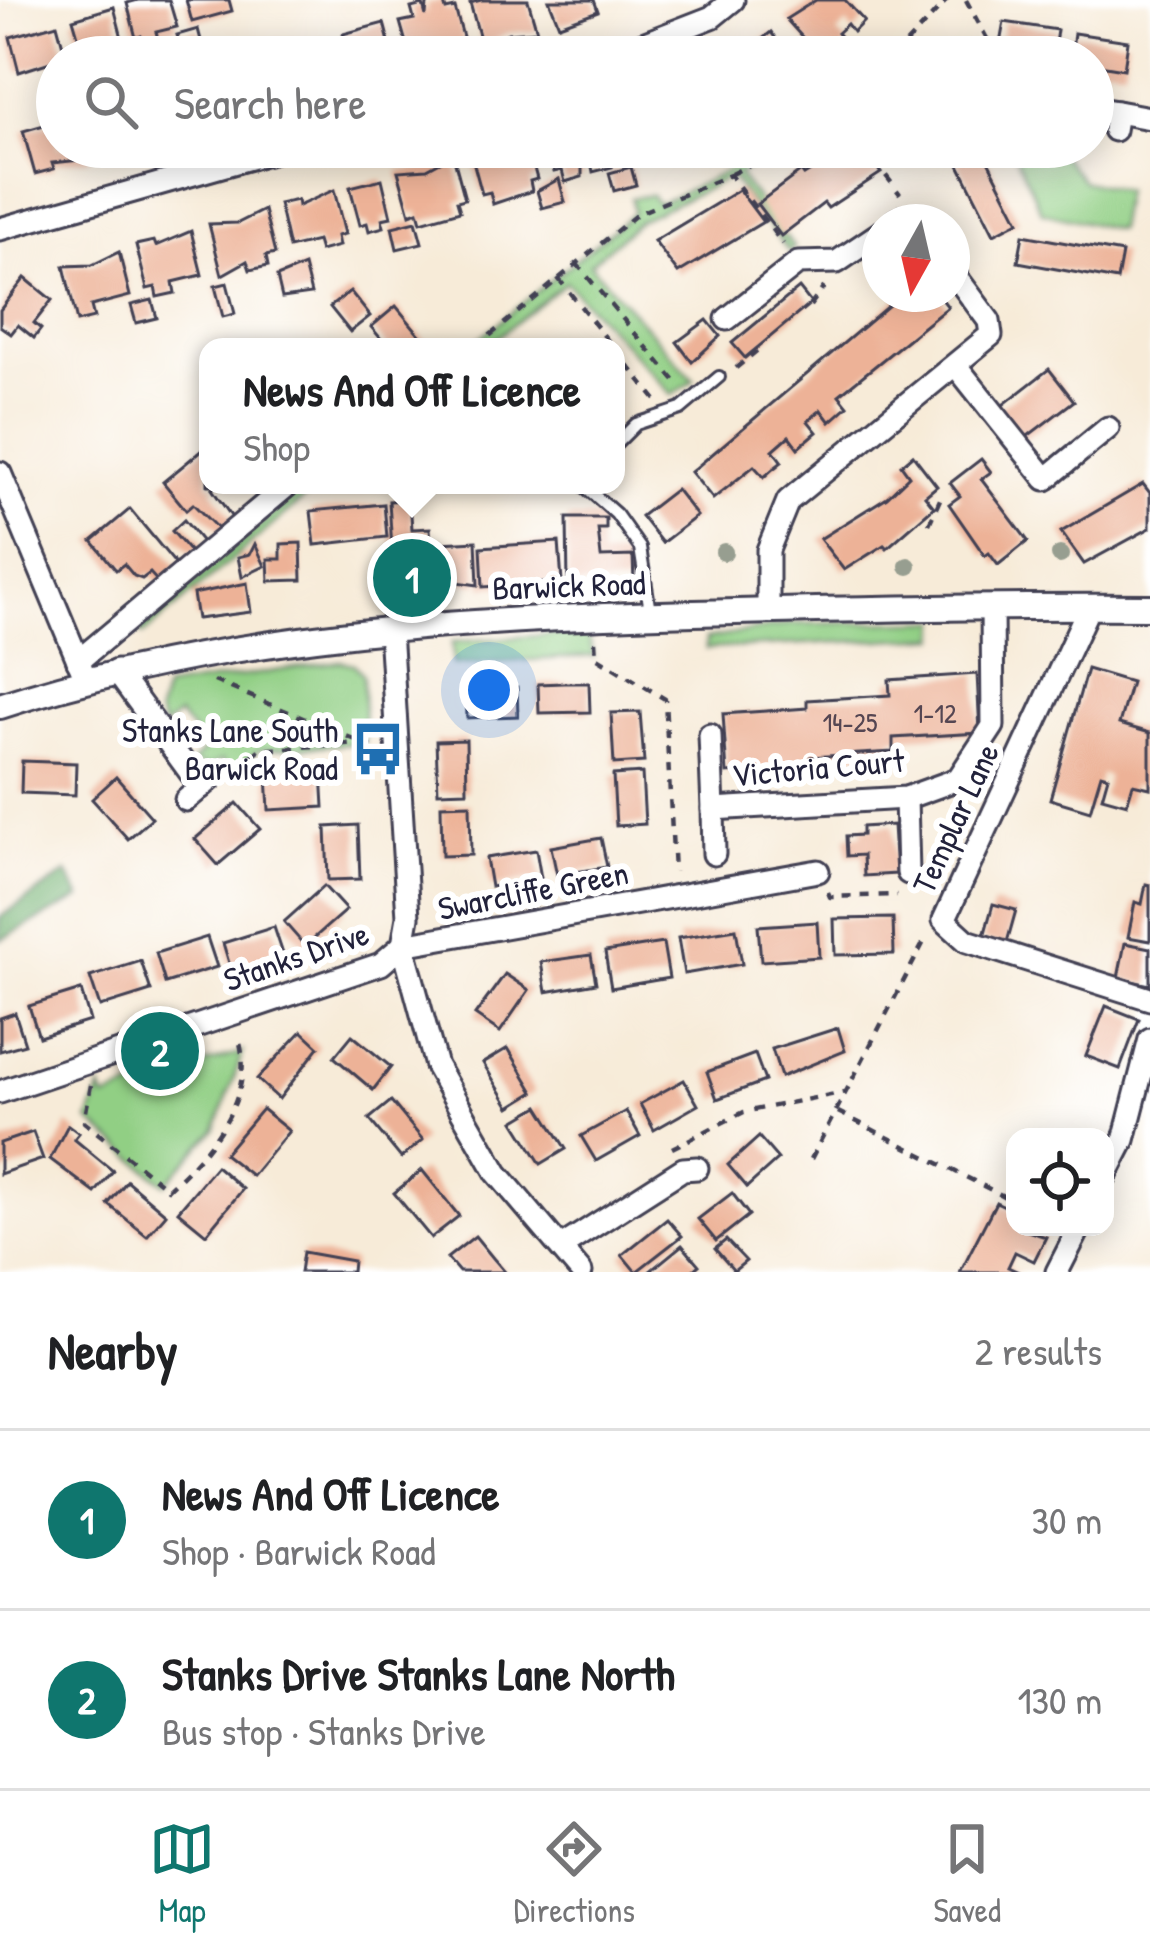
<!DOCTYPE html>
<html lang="en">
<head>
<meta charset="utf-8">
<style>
  :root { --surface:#fff; --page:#f2f2f2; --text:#202124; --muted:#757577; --line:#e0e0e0; --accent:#0f766e }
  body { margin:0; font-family:"Patrick Hand",sans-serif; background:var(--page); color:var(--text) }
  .controls { position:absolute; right:36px; bottom:36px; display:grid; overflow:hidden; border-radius:24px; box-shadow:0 6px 30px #0003 }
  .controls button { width:108px; height:108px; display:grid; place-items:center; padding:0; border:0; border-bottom:3px solid var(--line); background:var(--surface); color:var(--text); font:60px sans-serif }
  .compass { position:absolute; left:862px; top:204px; width:108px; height:108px; border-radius:50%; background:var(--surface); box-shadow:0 6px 30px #0003; rotate:188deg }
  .you { position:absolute; left:489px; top:690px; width:42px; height:42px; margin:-30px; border:9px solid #fff; border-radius:50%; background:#1a73e8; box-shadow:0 0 0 18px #1a73e833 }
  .badge { display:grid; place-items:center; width:78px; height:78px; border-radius:50%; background:var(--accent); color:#fff; font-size:39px; font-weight:700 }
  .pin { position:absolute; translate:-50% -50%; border:6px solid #fff; box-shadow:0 3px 12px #0006 }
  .popup { position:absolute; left:199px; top:338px; width:426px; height:156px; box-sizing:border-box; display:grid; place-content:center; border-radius:24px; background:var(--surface); filter:drop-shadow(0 3px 9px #0005); font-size:39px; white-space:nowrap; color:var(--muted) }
  .popup b { font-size:45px; color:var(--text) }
  .popup::after { content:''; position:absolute; left:50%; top:100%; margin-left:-24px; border:24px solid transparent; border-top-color:var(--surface) }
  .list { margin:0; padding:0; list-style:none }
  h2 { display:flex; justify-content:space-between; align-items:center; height:156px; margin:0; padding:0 48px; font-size:51px }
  h2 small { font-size:39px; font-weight:400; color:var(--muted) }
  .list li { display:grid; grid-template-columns:78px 1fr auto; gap:36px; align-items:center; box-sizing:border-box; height:180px; padding:0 48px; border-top:3px solid var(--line) }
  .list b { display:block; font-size:45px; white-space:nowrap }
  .list p { margin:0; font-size:39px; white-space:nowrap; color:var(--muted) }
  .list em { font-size:39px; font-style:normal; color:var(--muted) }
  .icon { flex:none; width:66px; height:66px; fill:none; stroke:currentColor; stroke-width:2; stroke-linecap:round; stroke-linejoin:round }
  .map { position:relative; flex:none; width:1150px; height:1272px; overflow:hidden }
  .search { position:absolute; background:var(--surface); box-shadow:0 6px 30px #0003; left:36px; right:36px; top:36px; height:132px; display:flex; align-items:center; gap:30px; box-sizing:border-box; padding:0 42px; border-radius:66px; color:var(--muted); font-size:45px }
  .sheet { height:516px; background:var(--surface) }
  nav { display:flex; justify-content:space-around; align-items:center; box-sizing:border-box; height:168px; border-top:3px solid var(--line); background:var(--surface); font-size:33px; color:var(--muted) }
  nav a { display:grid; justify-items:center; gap:6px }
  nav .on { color:var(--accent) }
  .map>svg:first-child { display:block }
  .green { fill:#91cf84; stroke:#5a7860; stroke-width:3 }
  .forest { fill:#74b272; stroke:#4b6a56; stroke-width:3 }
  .building { fill:#edb297 }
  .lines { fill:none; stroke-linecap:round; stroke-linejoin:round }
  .service-casing { stroke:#424053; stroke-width:16 }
  .minor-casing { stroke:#424053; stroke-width:27 }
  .tertiary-casing { stroke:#424053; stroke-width:30 }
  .path { stroke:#424053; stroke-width:4.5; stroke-dasharray:9 9; stroke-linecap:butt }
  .service { stroke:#fff; stroke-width:10 }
  .minor { stroke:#fff; stroke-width:21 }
  .tertiary { stroke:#fff; stroke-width:24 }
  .tree { fill:#979e90 }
  .labels { text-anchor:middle; stroke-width:12; stroke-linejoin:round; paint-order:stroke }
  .number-label { font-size:27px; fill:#554652 }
  .street-label { font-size:33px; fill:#22223b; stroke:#fff }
  .poi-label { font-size:33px; fill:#22223b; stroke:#fff; text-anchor:end }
</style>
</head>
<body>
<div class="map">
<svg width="1150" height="1272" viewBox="0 0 1150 1272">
  <rect width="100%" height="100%" fill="#fff"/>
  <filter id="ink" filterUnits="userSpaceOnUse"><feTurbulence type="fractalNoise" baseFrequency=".00833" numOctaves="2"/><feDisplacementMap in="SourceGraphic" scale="24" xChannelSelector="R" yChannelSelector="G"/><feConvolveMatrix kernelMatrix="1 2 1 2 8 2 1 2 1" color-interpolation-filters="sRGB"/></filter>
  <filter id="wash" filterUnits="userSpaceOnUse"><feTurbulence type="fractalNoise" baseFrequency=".004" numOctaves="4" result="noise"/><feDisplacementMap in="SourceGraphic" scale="48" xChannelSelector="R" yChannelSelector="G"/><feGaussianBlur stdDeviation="2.7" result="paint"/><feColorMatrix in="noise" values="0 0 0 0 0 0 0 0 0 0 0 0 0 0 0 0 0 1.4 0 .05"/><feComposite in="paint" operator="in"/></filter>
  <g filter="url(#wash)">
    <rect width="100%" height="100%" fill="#f7ebd8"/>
    <g class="green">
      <polygon points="777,147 792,147 738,174 794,248 789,252 731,177 640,220 590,264 694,380 672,395 566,282 485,347 469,347 633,213 631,198 651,195 658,204"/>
      <polygon points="1011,147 1054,147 1083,181 1124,190 1117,230 1042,212"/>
      <polygon points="306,485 320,485 143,635 138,631"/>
      <polygon points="939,621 938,637 706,649 706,639 791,624"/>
      <polygon points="587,632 594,656 453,665 452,642"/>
      <polygon points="340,661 354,664 363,675 364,743 259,750 232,772 222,760 208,767 191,763 206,748 178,715 164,727 158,713 165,688"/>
      <polygon points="243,1052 216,1129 165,1184 89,1121 101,1088 105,1099 145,1084 141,1071 170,1063 174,1074"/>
    </g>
    <polygon class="forest" points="67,873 81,898 0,940 0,917"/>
    <g id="blocks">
      <g class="building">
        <polygon points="138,0 169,0 177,27 156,32 159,42 144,47 141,36 136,38 127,3"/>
        <polygon points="186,0 229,0 232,11 192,22"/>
        <polygon points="443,0 446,10 455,8 467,51 410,57 400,22 414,19 411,8 423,5 426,16 427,4"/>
        <polygon points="481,0 528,0 537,31 508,33 482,46 470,3"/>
        <polygon points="549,0 594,0 598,11 559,25"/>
        <polygon points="816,0 845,0 864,21 853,32 847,24 837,33 847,44 833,57 827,52 820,57 786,19"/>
        <polygon points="114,7 123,42 83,53 73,19"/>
        <polygon points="1004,22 1057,30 1053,57 999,49"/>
        <polygon points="384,23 393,57 358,57 355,43 346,45 343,34"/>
        <polygon points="57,24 66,57 19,72 10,37"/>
        <polygon points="198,29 203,48 182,53 177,35"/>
        <polygon points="771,32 789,57 748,57 759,49 756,44"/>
        <polygon points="1074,33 1128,41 1124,69 1093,64 1093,57 1071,57"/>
        <polygon points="327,37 328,43 337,40 341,57 282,57"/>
        <polygon points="57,111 57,147 87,147 90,159 52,163 54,169 35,174 23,131 51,123 48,113"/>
        <polygon points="483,147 490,151 528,147 537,179 530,181 532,191 493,204 490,192 482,194 470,150"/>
        <polygon points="547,147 606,147 612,167 593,172 591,162 582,165 582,177 565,182 562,170 554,172"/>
        <polygon points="850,147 861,147 881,173 828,208 824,203 781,236 757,204 801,171 804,175"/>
        <polygon points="950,147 981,147 1019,221 994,234"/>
        <polygon points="453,155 465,199 457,201 460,211 421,222 418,211 410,214 398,171 427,169"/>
        <polygon points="631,167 636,185 614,191 609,173"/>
        <polygon points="382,179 391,217 382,219 384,227 369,231 367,223 360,225 350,187"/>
        <polygon points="559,179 565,202 542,208 537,191"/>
        <polygon points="334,190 345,234 337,236 339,246 320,251 317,241 289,248 279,204 297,200 298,206"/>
        <polygon points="739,190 763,222 678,273 654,241"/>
        <polygon points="264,210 275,254 266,256 268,266 250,270 247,261 222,275 209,224 238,223"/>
        <polygon points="416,221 422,243 397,249 392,227"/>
        <polygon points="191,231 202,275 173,282 175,293 157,297 155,287 147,289 136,245 154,241 156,246"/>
        <polygon points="1023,235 1122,253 1117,280 1018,262"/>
        <polygon points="119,252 130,296 91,306 94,318 77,322 64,266 92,265"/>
        <polygon points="304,266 311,294 282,298 277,277"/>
        <polygon points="25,278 52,300 34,323 41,329 34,338 18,325 11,334 0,326 0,310"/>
        <polygon points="227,283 235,314 223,317 215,286"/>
        <polygon points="799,288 811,303 745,358 732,343"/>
        <polygon points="350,291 370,316 350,332 330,307"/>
        <polygon points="902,294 938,294 948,307 839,395 848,406 830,422 821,410 808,421 817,432 798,448 789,436 773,450 782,462 773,469 764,477 754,466 713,499 691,472"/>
        <polygon points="152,300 157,318 136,323 131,305"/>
        <polygon points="396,306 430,347 388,347 371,327"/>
        <polygon points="707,320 720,336 692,362 677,342"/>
        <polygon points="1049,369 1074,401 1024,439 999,408"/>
        <polygon points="208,445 208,485 217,485 212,489 233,519 220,531 193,504 186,510 163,482"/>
        <polygon points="913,455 937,486 925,496 934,507 887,548 884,545 844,570 820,539 887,497 909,476 901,465"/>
        <polygon points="981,459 991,472 981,479 1028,541 998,565 989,553 985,556 949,504 960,496 950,483"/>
        <polygon points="1143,484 1150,493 1150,528 1084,564 1061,532"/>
        <polygon points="676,489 697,516 662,543 641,516"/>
        <polygon points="410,500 412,529 430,528 434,593 395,596 389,501"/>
        <polygon points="384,504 387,537 315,545 311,511"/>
        <polygon points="130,509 178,567 159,583 150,573 142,579 134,576 124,564 116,570 92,541"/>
        <polygon points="567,518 606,518 606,529 598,529 601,557 633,556 634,584 568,586"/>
        <polygon points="184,520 203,543 191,553 172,531"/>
        <polygon points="476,541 478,585 443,580 441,543"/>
        <polygon points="559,542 562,582 483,587 481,547"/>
        <polygon points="301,543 302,580 269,581 268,559 281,559 281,544"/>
        <polygon points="255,544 265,566 242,577 238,557 250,554"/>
        <polygon points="247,583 251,612 197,619 193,594"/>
        <polygon points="1087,669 1131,682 1119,724 1150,733 1150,788 1133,784 1127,804 1102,797 1108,776 1101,774 1090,811 1050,799"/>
        <polygon points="977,674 980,733 893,738 893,752 811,757 811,768 727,773 723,714 807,708 807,700 890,695 889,680"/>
        <polygon points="563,683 589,683 590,712 539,713 538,684"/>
        <polygon points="517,687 518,716 467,718 466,689"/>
        <polygon points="640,712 644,762 614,764 611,713"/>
        <polygon points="466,740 467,791 438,792 436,741"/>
        <polygon points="22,761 76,763 75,795 21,793"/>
        <polygon points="322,772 324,807 269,810 267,775"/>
        <polygon points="642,773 645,824 616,826 613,775"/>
        <polygon points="116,777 152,818 128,839 92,799"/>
        <polygon points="237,803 260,829 218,865 195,839"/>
        <polygon points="470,804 471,855 442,856 441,805"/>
        <polygon points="358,825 360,879 328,880 326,827"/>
        <polygon points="893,825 896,874 864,876 863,855 847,856 846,836 862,835 862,827"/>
        <polygon points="601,838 607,867 557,875 551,847"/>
        <polygon points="536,850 541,878 491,887 486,858"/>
        <polygon points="1146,884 1150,885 1150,941 1128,937 1135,902 1142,904"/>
        <polygon points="324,886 346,910 305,946 284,922"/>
        <polygon points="993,904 1016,910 1006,946 983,940"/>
        <polygon points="893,918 894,954 835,955 834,919"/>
        <polygon points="817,922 819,957 761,961 758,926"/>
        <polygon points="274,927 284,957 232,973 223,943"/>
        <polygon points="736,929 742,964 684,974 678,938"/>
        <polygon points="207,937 217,967 165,983 156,953"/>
        <polygon points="663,943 669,978 611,988 605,952"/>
        <polygon points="1125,943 1150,948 1150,985 1118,978"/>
        <polygon points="591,955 596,983 546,992 541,962"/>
        <polygon points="141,961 151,991 100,1007 90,977"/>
        <polygon points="505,974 529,990 500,1032 475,1015"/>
        <polygon points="81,990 90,1021 39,1037 29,1006"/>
        <polygon points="1106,1006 1139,1019 1120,1069 1086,1056"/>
        <polygon points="15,1013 25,1044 0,1051 0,1018"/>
        <polygon points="838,1028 845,1051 781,1077 772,1049"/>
        <polygon points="302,1031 319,1047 279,1099 257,1079"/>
        <polygon points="352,1035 391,1067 373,1090 334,1057"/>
        <polygon points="508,1048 534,1092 510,1107 483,1063"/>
        <polygon points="755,1054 765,1081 717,1099 707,1072"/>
        <polygon points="684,1080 698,1105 654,1130 640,1104"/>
        <polygon points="391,1101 423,1140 401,1158 369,1119"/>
        <polygon points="539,1106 566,1149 541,1164 514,1121"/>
        <polygon points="262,1109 289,1131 252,1176 224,1154"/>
        <polygon points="626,1111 640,1136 596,1161 581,1136"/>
        <polygon points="68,1125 79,1133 74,1139 113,1171 95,1193 50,1159"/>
        <polygon points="33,1132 43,1159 0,1174 0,1143"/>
        <polygon points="759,1137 778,1159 747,1187 728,1165"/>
        <polygon points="216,1166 243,1189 206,1234 178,1211"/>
        <polygon points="422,1170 459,1216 431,1238 394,1193"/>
        <polygon points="127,1181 166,1214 147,1236 108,1204"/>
        <polygon points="732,1193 749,1215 716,1241 698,1219"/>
        <polygon points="996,1202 1015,1211 1015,1227 1046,1237 1034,1261 1015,1252 1008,1267 1019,1272 960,1272"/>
        <polygon points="667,1219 682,1236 636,1272 622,1255"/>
        <polygon points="475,1236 493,1258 505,1272 459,1272 447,1258"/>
        <polygon points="726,1240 746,1261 734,1271 715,1249"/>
        <polygon points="682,1245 699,1265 691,1272 649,1272"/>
        <polygon points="303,1252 353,1261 352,1272 300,1272"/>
      </g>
    </g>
  </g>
  <g filter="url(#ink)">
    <use href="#blocks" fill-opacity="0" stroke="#424053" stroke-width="3"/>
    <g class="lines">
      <defs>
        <g id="service">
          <polyline points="616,444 636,424 681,409 719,377"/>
          <polyline points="583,485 616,514 640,548 650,611"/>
        </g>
        <g id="minor">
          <polyline points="609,57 712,17 733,0"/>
          <polyline points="1093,108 1117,112"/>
          <polyline points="1114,130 1117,112 1150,118"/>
          <polyline points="895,222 903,217 908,222"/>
          <polyline points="0,229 289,147"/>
          <polyline points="727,319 798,263 837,262 880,233"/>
          <polyline points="957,367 1046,479 1108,428"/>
          <polyline points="0,473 83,672"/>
          <polyline points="1089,607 944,920 967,941 1150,999"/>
          <polyline points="768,611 768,550 788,501 991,335 989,321 952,271"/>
          <polyline points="390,630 408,917 403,945 436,1066 497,1173 581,1272"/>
          <polyline points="78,661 288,485"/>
          <polyline points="116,671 201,787"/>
          <polyline points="710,735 713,809 906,798 958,779 993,726 992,607"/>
          <polyline points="906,798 908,873"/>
          <polyline points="186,800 218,773"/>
          <polyline points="713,809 714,854"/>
          <polyline points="403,945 818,871"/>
          <polyline points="0,1092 381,964 403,945"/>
          <polyline points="1105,1177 1124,1140 1150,1039"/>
          <polyline points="561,1247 683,1169 697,1168"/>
          <polyline points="1057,1272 1080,1227"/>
        </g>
        <path id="tertiary" d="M0,706C224,633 459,620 694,613C846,609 998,606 1150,607"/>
      </defs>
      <use href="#service" class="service-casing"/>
      <use href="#minor" class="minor-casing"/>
      <use href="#tertiary" class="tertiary-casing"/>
      <g class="path">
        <polyline points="966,0 997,57"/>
        <polyline points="894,57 947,0"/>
        <polyline points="864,147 900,194"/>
        <polyline points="731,174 785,147"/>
        <polyline points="576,263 680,387"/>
        <polyline points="558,278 613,347"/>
        <polyline points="810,306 824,287"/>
        <polyline points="476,347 637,214 730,175 783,244"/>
        <polyline points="616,351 656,400"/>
        <polyline points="736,368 759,349"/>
        <polyline points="929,524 941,497"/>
        <polyline points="595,641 596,657 665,699 674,872"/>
        <polyline points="214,681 375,748"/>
        <polyline points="238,767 259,750 358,743"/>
        <polyline points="828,892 830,897 897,895"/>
        <path d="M91,1085L84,1122L168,1189C209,1151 258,1097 238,1036"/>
        <polyline points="838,1112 1015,1202"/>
        <polyline points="672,1148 744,1112 845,1092"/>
        <polyline points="811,1159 927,936"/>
      </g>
      <use href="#service" class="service"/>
      <use href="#minor" class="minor"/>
      <use href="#tertiary" class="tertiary"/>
    </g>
    <g class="tree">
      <circle cx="724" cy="552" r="9"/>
      <circle cx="1060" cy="555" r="9"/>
      <circle cx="908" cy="566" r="9"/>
    </g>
  </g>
  <defs>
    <symbol id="bus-bare" viewBox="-9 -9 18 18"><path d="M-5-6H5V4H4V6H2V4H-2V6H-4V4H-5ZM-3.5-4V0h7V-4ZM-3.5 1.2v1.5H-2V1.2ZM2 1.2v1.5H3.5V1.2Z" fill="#1f6fb2" stroke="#fff" stroke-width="2.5" paint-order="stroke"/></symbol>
  </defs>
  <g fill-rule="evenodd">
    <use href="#bus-bare" x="340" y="711" width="76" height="76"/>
  </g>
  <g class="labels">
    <g class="number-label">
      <text x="935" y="723">1-12</text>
      <text x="850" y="732">14-25</text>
    </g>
    <g class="street-label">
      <text transform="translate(569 585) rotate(-2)" y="12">Barwick Road</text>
      <text transform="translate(818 767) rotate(-5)" y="12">Victoria Court</text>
      <text transform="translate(955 818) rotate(-65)" y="12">Templar Lane</text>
      <text transform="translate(533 890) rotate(-11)" y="12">Swarcliffe Green</text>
      <text transform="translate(296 956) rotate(-19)" y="12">Stanks Drive</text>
    </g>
    <g class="poi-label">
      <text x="338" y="742">Stanks Lane South<tspan x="338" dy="38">Barwick Road</tspan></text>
    </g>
  </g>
</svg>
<div class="controls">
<button><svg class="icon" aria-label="locate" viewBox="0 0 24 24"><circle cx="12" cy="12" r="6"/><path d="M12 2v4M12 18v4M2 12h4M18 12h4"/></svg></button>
</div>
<svg class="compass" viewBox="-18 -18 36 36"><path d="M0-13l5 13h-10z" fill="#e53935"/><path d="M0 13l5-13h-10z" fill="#757577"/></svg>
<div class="you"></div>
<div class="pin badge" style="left:412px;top:578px">1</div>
<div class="popup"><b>News And Off Licence</b>Shop</div>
<div class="pin badge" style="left:160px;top:1051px">2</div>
<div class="search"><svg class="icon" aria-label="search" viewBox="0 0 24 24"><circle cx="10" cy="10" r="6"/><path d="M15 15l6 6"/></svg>Search here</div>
</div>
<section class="sheet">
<h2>Nearby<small>2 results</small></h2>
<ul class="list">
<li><span class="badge">1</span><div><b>News And Off Licence</b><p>Shop · Barwick Road</p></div><em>30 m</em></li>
<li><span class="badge">2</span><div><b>Stanks Drive Stanks Lane North</b><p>Bus stop · Stanks Drive</p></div><em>130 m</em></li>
</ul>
</section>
<nav>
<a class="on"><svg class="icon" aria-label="map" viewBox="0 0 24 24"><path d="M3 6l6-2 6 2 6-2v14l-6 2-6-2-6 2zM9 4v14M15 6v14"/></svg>Map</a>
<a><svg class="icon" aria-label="directions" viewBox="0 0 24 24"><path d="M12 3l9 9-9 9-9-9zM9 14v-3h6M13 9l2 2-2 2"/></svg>Directions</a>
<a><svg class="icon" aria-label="saved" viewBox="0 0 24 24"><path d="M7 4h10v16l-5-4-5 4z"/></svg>Saved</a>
</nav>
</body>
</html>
